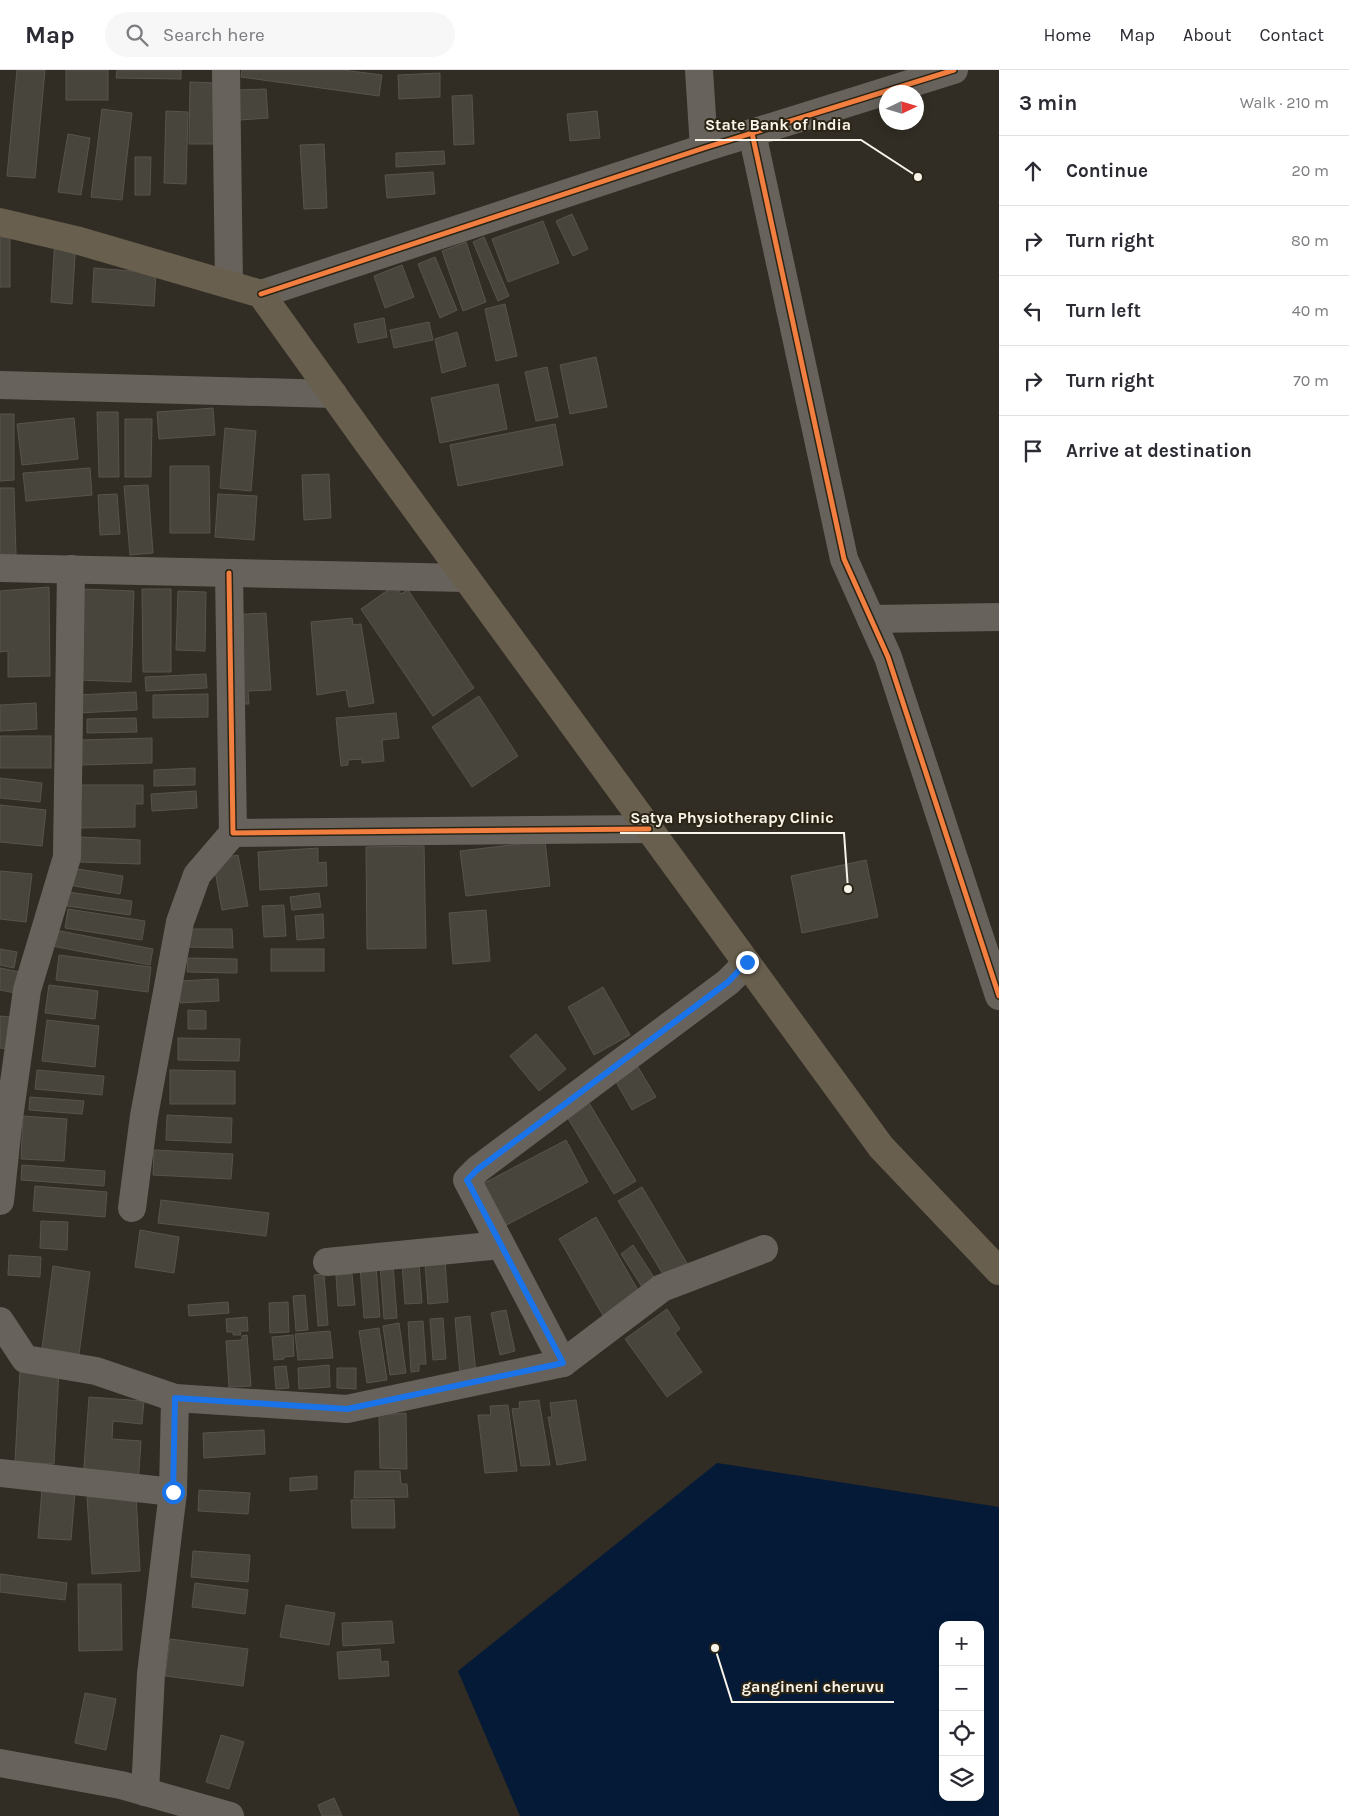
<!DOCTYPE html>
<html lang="en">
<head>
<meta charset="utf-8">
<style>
  :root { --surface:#fff; --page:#f7f7f7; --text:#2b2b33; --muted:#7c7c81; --line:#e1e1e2 }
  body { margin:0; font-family:Karla,sans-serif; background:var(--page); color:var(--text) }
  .controls { position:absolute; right:15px; bottom:15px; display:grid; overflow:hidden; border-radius:10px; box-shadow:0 2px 12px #0003 }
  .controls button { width:45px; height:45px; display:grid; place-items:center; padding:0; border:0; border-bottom:1px solid var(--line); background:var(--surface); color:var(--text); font:25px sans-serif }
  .compass { position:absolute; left:879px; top:15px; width:45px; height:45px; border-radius:50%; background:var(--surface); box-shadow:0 2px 12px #0003; rotate:86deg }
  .stop { position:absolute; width:15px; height:15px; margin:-11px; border:4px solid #1a73e8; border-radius:50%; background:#fff }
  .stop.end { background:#1a73e8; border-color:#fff; box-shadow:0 1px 5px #0008 }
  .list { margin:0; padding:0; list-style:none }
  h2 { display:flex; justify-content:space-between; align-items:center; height:65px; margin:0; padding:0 20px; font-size:21px }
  h2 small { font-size:16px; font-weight:400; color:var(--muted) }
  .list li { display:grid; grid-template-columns:32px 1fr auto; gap:15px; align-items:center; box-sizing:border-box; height:70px; padding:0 20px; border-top:1px solid var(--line) }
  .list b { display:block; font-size:19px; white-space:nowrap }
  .list em { font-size:16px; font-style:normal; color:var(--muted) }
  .icon { flex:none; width:28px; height:28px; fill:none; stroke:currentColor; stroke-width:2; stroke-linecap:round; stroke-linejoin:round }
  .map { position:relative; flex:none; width:999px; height:1746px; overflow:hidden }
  header { display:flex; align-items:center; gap:30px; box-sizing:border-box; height:70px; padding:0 25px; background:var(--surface); border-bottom:1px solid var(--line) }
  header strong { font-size:24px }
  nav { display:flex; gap:28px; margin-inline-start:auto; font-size:18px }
  .search { width:350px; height:45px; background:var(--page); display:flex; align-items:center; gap:12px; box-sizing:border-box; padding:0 18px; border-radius:28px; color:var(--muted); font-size:19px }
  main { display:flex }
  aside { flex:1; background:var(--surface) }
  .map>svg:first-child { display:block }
  .water { fill:#041a37; fill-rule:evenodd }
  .building { fill:#48453d; stroke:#58544d }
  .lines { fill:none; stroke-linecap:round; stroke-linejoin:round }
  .minor { stroke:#67635c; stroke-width:28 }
  .highway { stroke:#695f4e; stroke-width:28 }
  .cycleway-casing { stroke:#2c2516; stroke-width:8 }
  .cycleway { stroke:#f27e40; stroke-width:5 }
  .route { stroke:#1a73e8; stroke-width:6 }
  .leader { fill:none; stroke:#f9f4ea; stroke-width:2 }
  .callout-dot { fill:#f9f4ea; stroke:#2c2516; stroke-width:2 }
  .callout-label { font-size:16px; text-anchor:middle; font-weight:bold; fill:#f9f4ea; stroke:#2c2516; stroke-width:4; stroke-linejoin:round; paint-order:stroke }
</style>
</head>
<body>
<header>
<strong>Map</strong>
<div class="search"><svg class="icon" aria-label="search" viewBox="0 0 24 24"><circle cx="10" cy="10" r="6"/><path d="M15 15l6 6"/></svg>Search here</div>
<nav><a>Home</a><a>Map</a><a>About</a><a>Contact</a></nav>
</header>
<main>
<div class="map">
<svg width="999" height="1746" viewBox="0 0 999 1746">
  <rect width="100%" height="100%" fill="#312d24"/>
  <path class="water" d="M717,1393L999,1437V1746H520L458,1601ZM943,1555H980V1727H943Z"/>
  <g class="building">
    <polygon points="17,0 45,0 35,108 7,106"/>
    <rect x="66" y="0" width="42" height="30"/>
    <polygon points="117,0 181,0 181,9 116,8"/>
    <polygon points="242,0 343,0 382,5 379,26 241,7"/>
    <polygon points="440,3 440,27 399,29 398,5"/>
    <polygon points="190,12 215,13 214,74 189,74"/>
    <polygon points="266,19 268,48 240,50 239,20"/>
    <polygon points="472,25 474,74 454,75 452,26"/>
    <polygon points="102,39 132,43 122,130 91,127"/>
    <polygon points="166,41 188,42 186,114 164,113"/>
    <polygon points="597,41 600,68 570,71 567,44"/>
    <polygon points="68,64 90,68 81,125 58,122"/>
    <polygon points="324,74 327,138 304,139 300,75"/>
    <polygon points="444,81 445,94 396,97 396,83"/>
    <polygon points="135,87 151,87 150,125 135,125"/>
    <polygon points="433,102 435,124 387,128 385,105"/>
    <polygon points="572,144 588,179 573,186 556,151"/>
    <polygon points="543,151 559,193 508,212 492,169"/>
    <rect x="0" y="167" width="10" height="50"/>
    <polygon points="484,167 509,226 498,231 473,172"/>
    <polygon points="55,168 76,170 72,234 51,232"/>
    <polygon points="466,172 486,232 463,241 442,181"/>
    <polygon points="435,187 457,240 440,248 418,194"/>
    <polygon points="402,195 414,227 385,238 374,206"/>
    <polygon points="94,198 156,203 154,236 92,232"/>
    <polygon points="505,234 517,286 496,291 485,239"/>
    <polygon points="384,248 387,267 358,273 354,254"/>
    <polygon points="429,252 433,270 394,278 390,260"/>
    <polygon points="457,262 466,296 442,303 435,269"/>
    <polygon points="596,287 607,337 570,344 560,295"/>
    <polygon points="547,297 558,347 536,351 525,302"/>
    <polygon points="498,314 507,359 440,373 431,328"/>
    <polygon points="213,338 215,365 159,369 157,342"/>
    <polygon points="97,342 118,342 119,407 99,407"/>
    <polygon points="0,344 14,344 14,410 0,411"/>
    <polygon points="74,348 78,389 22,395 17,354"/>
    <polygon points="125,349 152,349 151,407 125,407"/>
    <polygon points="555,354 563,395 458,416 450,375"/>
    <polygon points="225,358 256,361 251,421 220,418"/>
    <polygon points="170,396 209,396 210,463 170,463"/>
    <polygon points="90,398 92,425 26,431 23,403"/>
    <polygon points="329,404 331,448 304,450 302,405"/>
    <polygon points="148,415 153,483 130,485 124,416"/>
    <polygon points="0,418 14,418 16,485 0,486"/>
    <polygon points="117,424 120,464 100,465 98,425"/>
    <polygon points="218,424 257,426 254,470 215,467"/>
    <polygon points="395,515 401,524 408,520 474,618 433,646 361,539"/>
    <polygon points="49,517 50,606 8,607 8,581 0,582 0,521"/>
    <polygon points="82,519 134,521 131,612 79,610"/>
    <polygon points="142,519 171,519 171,602 143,602"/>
    <polygon points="178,521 206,522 205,581 176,580"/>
    <polygon points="266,543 271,620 248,621 249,634 241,634 231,545"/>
    <polygon points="352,548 353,555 361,554 374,633 349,637 346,620 317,625 311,552"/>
    <polygon points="206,604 207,618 146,621 145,607"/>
    <polygon points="136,622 137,640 79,643 78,625"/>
    <polygon points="208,624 208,647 153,648 153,625"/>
    <polygon points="479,626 518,686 472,717 432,657"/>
    <polygon points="36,633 37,659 0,661 0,635"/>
    <polygon points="396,643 399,668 382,670 384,691 362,693 362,689 348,690 348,695 341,696 336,648"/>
    <polygon points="136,648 137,662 87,663 87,649"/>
    <rect x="0" y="666" width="51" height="32"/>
    <polygon points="152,668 152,693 81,695 80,670"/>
    <polygon points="195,698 195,715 154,716 154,700"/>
    <polygon points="0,708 42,713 40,732 0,728"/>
    <polygon points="80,715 143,715 143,734 135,734 135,757 80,758"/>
    <polygon points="196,721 197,738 152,741 151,724"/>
    <polygon points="0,735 46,740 42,776 0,772"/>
    <polygon points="81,767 140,770 140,794 79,792"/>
    <polygon points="545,771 550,816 466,826 460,781"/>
    <polygon points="424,776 426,878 367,879 366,777"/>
    <polygon points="318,778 318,793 326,792 327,816 260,820 258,782"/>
    <polygon points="238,785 248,836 222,840 213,790"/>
    <polygon points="866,790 878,847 802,863 791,806"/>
    <polygon points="71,798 123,806 120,824 69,815"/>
    <polygon points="0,801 32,804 26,852 0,849"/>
    <polygon points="68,822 132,831 130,845 67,836"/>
    <polygon points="319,823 321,837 292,840 290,827"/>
    <polygon points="284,835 286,866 264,867 262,836"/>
    <polygon points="68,839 145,851 142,870 65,858"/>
    <polygon points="486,840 490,891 453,894 449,843"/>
    <polygon points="323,844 324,868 297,870 295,846"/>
    <polygon points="186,859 232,859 233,878 186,877"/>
    <polygon points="55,860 153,879 150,895 52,876"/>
    <polygon points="0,879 17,882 14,898 0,895"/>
    <rect x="271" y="879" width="53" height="22"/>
    <polygon points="59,885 151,897 148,922 56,910"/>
    <polygon points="188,888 237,889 237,903 187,902"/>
    <polygon points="0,898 20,902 15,923 0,920"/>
    <polygon points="218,909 219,931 180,933 179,911"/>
    <polygon points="49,915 98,921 95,949 45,943"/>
    <polygon points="603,917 630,965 594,985 568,937"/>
    <polygon points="188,940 206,941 206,959 188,959"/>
    <polygon points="0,946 10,947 7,979 0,978"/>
    <polygon points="47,950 99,956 95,997 42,991"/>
    <polygon points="536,964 566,999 539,1021 510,986"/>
    <polygon points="178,968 240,969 239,991 178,990"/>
    <polygon points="635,992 656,1027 632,1040 612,1005"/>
    <polygon points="37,1000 104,1006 102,1025 35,1019"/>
    <polygon points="170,1000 235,1001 235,1034 170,1034"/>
    <polygon points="30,1027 84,1031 82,1044 29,1040"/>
    <polygon points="589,1033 636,1111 614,1124 567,1047"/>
    <polygon points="167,1045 232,1048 231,1073 166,1070"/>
    <polygon points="23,1046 67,1049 64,1091 21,1089"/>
    <polygon points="566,1070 588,1112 497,1160 475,1118"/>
    <polygon points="154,1080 233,1084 231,1109 153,1105"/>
    <polygon points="22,1095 105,1101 104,1116 21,1110"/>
    <polygon points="35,1116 107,1122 105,1147 33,1141"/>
    <polygon points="642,1117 688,1195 666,1209 618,1131"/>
    <polygon points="161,1130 269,1143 266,1166 158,1153"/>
    <polygon points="596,1147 642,1227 605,1249 559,1169"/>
    <polygon points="41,1151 68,1152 67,1180 40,1178"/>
    <polygon points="140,1160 179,1167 174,1203 135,1197"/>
    <polygon points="633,1175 657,1212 644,1220 621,1184"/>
    <polygon points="9,1185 41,1187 40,1207 8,1205"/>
    <polygon points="445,1190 448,1232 428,1234 425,1192"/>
    <polygon points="419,1193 422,1233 405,1234 402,1194"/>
    <polygon points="393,1194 397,1248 384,1249 380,1195"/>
    <polygon points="53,1196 90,1202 79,1284 42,1278"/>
    <polygon points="376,1196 380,1247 364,1248 360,1197"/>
    <polygon points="324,1204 328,1255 318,1256 314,1205"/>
    <polygon points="352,1204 355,1235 338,1236 336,1205"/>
    <polygon points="305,1225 308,1260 296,1261 293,1226"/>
    <polygon points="228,1232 229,1243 189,1246 188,1235"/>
    <polygon points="288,1232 289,1262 270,1263 269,1233"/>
    <polygon points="667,1239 680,1259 675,1263 702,1302 667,1327 625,1269"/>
    <polygon points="506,1240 515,1281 500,1285 491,1243"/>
    <polygon points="470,1246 476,1303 460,1305 455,1248"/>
    <polygon points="247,1247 248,1261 240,1261 241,1265 233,1265 233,1262 227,1262 226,1249"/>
    <polygon points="443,1248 446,1289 433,1290 430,1249"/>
    <polygon points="423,1251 426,1294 419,1294 419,1301 411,1302 408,1252"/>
    <polygon points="399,1253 406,1303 390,1305 383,1256"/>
    <polygon points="379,1258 387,1310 367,1313 359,1261"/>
    <polygon points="330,1261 333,1288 298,1290 295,1264"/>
    <polygon points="247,1265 251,1316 229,1317 226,1271 242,1270 242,1266"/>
    <polygon points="293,1265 294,1286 284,1287 284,1289 274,1290 272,1267"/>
    <polygon points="329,1295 330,1317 299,1319 298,1298"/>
    <polygon points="286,1296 289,1318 276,1319 274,1297"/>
    <polygon points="337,1298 356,1298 356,1319 337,1318"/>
    <polygon points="20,1299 59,1301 54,1394 15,1392"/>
    <polygon points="89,1327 144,1331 142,1354 113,1351 112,1369 141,1371 138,1415 83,1410"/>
    <polygon points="539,1330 550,1395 521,1396 512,1339 520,1338 519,1332"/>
    <polygon points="576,1330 586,1390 557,1395 548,1347 552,1347 550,1333"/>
    <polygon points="508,1335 517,1401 485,1403 478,1345 491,1345 490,1336"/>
    <polygon points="406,1343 407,1399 380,1398 379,1345"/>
    <polygon points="264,1360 265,1384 204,1388 203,1363"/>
    <polygon points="355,1401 400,1401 401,1414 407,1414 408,1427 354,1428"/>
    <polygon points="317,1406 317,1419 290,1421 290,1408"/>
    <polygon points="42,1419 75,1422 71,1470 38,1468"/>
    <polygon points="199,1420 250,1423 248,1444 198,1441"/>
    <polygon points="136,1424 140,1501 92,1504 87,1427"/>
    <polygon points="351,1430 394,1430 395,1458 352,1458"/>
    <polygon points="193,1481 250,1485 248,1512 191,1507"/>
    <polygon points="0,1504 67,1513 65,1530 0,1522"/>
    <polygon points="195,1513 248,1520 245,1544 192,1537"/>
    <polygon points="78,1514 121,1514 122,1580 79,1581"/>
    <polygon points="286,1535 335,1543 329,1575 280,1567"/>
    <polygon points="392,1551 394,1573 343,1576 342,1553"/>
    <polygon points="170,1569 248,1579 243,1616 165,1606"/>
    <polygon points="380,1579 381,1592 388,1591 389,1606 339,1609 337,1582"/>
    <polygon points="85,1623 116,1629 106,1680 75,1673"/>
    <polygon points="221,1665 244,1672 229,1719 206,1712"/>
    <polygon points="334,1728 342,1746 322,1746 318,1735"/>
  </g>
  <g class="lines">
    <g class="minor">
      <polyline points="226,0 229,214"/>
      <polyline points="699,0 704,78"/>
      <polyline points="752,63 844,489 888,587 999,926"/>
      <polyline points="261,224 704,78 954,0"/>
      <polyline points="0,315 333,324"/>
      <polyline points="0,498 466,508"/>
      <polyline points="229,503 233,763 649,759"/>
      <polyline points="871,549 999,547"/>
      <polyline points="0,1131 8,1055 27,920 67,787 71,499"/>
      <polyline points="132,1138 144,1046 180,852 197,805 233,763"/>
      <polyline points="327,1192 501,1175"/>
      <polyline points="0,1251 25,1289 96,1301 175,1328 173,1422 151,1604 145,1722"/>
      <polyline points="563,1293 467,1110 478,1099 728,912 747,893"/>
      <polyline points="175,1328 347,1339 563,1293 662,1218 764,1179"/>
      <polyline points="0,1403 173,1422"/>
      <polyline points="0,1693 121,1715 230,1746"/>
    </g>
    <polyline class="highway" points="0,152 76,170 261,224 370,376 881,1077 999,1201"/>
    <defs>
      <g id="cycleway">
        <polyline points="752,63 844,489 888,587 999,926"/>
        <polyline points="261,224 704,78 954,0"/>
        <polyline points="229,503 233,763 649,759"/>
      </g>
    </defs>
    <use href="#cycleway" class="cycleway-casing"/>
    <use href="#cycleway" class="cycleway"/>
  </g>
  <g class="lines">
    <polyline class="route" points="173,1422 175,1328 347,1339 563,1293 467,1110 478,1099 728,912 747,892"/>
  </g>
  <path class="leader" d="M918 107L861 70H695M848 819L844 763H620M715 1578L732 1632H894"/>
  <g class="callout-dot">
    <circle cx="918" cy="107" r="5"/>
    <circle cx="848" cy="819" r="5"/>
    <circle cx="715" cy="1578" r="5"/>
  </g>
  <g class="callout-label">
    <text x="778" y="60">State Bank of India</text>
    <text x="732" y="753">Satya Physiotherapy Clinic</text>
    <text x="813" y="1622">gangineni cheruvu</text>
  </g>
</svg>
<div class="controls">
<button>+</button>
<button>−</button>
<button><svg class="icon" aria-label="locate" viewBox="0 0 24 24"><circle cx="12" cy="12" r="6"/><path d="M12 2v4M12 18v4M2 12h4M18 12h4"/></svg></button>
<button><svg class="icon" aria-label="layers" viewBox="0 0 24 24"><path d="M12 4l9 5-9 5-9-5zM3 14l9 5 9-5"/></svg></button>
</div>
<svg class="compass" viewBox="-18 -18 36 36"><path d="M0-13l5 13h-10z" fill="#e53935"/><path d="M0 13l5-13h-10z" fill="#7c7c81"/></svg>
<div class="stop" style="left:173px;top:1422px"></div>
<div class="stop end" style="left:747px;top:892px"></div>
</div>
<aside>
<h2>3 min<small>Walk · 210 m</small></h2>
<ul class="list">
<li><svg class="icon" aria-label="ahead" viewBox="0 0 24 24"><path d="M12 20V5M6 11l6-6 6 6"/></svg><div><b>Continue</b></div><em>20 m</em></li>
<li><svg class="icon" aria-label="right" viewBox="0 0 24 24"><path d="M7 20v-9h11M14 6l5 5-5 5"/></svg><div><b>Turn right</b></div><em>80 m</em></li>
<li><svg class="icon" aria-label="left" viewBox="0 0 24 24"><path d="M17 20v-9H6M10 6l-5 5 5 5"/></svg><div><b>Turn left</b></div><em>40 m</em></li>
<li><svg class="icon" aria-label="right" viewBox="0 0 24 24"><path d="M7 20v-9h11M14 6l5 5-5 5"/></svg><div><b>Turn right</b></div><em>70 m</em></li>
<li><svg class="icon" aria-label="arrive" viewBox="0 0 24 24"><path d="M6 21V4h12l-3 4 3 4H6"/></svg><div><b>Arrive at destination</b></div></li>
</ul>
</aside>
</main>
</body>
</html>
